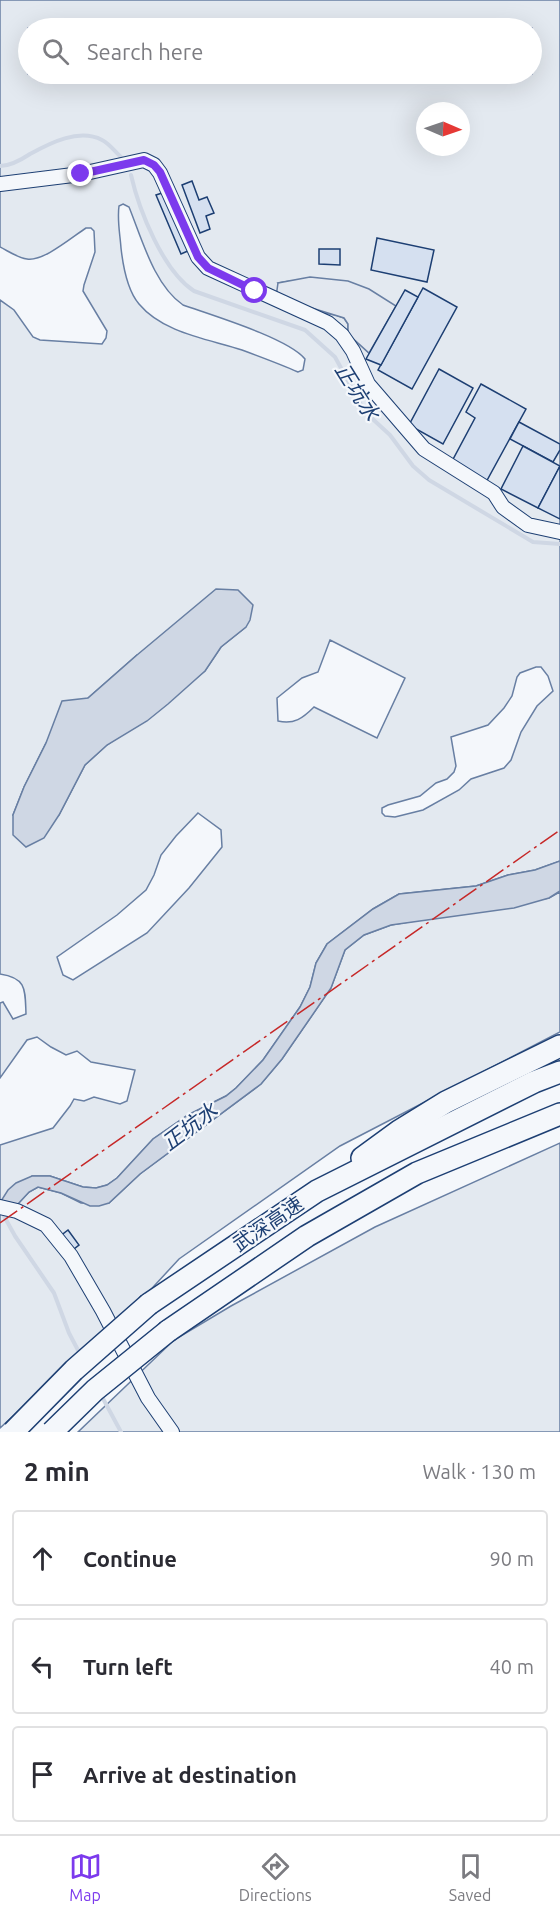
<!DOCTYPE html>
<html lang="en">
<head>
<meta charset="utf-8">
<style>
  :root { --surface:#fff; --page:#f2f2f3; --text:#2b2b33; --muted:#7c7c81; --line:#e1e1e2; --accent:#7c3aed }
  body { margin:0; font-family:Ubuntu,"Noto Sans SC",sans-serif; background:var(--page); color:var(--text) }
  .compass { position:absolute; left:416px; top:102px; width:54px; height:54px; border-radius:50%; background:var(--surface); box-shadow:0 6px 24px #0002; rotate:92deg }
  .stop { position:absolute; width:18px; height:18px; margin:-14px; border:4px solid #7c3aed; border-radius:50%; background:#fff }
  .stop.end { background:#7c3aed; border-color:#fff; box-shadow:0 2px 6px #0008 }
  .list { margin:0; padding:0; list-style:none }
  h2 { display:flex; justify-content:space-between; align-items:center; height:78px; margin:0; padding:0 24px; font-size:26px }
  h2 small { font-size:20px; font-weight:400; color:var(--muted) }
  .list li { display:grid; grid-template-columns:39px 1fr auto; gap:18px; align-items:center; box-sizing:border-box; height:96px; margin:0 12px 12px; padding:0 12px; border:2px solid var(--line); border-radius:6px }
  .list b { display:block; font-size:22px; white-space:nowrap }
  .list em { font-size:20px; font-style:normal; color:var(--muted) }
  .icon { flex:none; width:33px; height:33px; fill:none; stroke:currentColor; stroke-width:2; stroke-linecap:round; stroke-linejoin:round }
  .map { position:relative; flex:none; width:560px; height:1432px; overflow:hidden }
  .search { position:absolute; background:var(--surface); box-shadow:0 6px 24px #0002; left:18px; right:18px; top:18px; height:66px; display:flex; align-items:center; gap:15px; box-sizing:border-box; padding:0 21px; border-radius:33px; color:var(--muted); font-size:22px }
  .sheet { height:402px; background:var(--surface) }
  nav { display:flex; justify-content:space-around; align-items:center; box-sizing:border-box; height:84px; border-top:2px solid var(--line); background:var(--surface); font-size:16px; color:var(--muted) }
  nav a { display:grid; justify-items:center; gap:3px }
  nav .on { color:var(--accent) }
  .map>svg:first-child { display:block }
  .green { fill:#e3e9f0; stroke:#687fa3; stroke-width:1.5; fill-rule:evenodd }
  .parking { fill:#e3e8f0; stroke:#687fa3; stroke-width:1.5 }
  .water { fill:#cfd7e4; stroke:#687fa3; stroke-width:1.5 }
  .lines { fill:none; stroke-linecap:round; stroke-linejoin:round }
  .stream { stroke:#cfd7e4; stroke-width:4 }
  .building { fill:#d5e0f0; stroke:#1d3f73; stroke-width:1.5 }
  .minor-casing { stroke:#1d3f73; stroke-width:16 }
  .highway-casing { stroke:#1d3f73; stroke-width:24 }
  .minor { stroke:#f4f7fb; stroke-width:14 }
  .highway { stroke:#f4f7fb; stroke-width:21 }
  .highway-bridge-casing { stroke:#1d3f73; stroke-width:24; stroke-linecap:butt }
  .highway-bridge { stroke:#f4f7fb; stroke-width:21 }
  .power { stroke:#c62828; stroke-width:1.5; stroke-dasharray:21 4.5 3 4.5; stroke-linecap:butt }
  .route { stroke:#7c3aed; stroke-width:8 }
  .labels { text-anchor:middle; stroke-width:4.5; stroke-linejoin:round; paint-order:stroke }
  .street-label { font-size:20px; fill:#1d3f73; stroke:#f4f7fb }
  .water-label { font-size:21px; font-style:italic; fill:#1d3f73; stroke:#f4f7fb }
</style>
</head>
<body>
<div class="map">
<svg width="560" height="1432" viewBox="0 0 560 1432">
  <rect width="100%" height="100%" fill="#f4f7fb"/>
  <g class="green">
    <path d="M0,0H560V861L535,870L508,875L476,886L399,894L373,909L327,944L316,963L310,987L300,1007L263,1060L236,1088L226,1096L188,1115L153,1139L117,1178L107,1185L96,1188L83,1187L50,1176H32L17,1205L29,1192L38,1187L61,1193L81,1203H109L140,1174L261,1084L282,1059L331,988L345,950L364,935L391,925L549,898L560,892V1032L340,1146L179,1259L143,1298L0,1428V1145L53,1128L70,1106L74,1099L84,1101L94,1097L120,1104L127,1101L135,1070L91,1062L77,1051L66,1055L51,1047L37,1037L27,1040L0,1078V1003L3,1002L13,1019L26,1014C25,990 27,978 0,974V300L14,310L33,337L40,340L102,344L106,338L107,331L83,291L84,285L95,252L94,231L91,228H86C72,237 43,262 27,259C18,258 8,251 0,247ZM28,28H532V74H28ZM425,111H461V147H425ZM123,204L129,207C142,239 154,285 183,305C211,315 288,338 305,359L303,370L298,372C280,364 261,357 242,350C208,339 163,333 139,304C127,290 123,266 121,248C120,234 117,220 119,206ZM290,281L395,306L369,353L348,334V324L344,318L336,315L323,313L313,319L278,283ZM246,627L221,647L205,671L125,733L107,745L85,765L59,815H13L24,787L46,743L88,698L137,655ZM330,640L405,678L377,738L314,707C303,718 294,725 278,721L277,698L302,678L318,672ZM536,667H541L548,676L553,691L537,706L521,732L511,760L504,768L471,779L459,790L423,810L395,817L385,816L382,813V808L388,805L420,796L436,783L447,779L454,772L456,766L451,737L488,725L504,708L512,696L517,677L520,673ZM198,813L221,830L222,847L189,888L147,933L73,980L63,975L57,957L117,915L146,890L154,875L161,855L176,836Z"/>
    <polygon points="560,1143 560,1432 78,1432 174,1340 231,1306 375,1227"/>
  </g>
  <polygon class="parking" points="310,277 348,281 369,289 396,306 369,353 348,334 348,324 344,318 276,297 278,283"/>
  <g class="water">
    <polygon points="216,589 238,590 253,605 250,620 246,627 221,647 205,671 168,704 147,721 107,745 85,765 59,815 44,838 26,847 13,835 13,815 24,787 46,743 62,701 88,698 137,655"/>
    <polygon points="560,861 560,891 549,898 514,908 391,925 364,935 345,950 331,988 282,1059 261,1084 140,1174 109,1203 99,1206 90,1206 61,1193 38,1187 29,1192 17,1205 1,1201 8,1190 16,1183 32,1176 50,1176 83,1187 96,1188 107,1185 117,1178 153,1139 188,1115 226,1096 236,1088 263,1060 300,1007 310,987 316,963 327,944 373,909 399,894 476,886 508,875 535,870"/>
  </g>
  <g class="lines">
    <g class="stream">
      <path d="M0,166C11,166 21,160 30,154C50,143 79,128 102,140C110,144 116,153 123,159"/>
      <path d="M131,175C139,210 163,271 194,291L305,330L335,357L365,412L390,435L413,466L429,480L533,542L560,544"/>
      <polyline points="6,1211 4,1216 15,1236 54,1293 69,1333 80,1354"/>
      <polyline points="100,1393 121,1432"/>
    </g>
  </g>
  <g class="building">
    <polygon points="192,181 199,200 207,197 214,213 206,216 210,229 200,233 182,185"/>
    <polygon points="165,192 190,250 181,254 156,195"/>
    <polygon points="377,238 434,250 427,282 371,270"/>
    <polygon points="319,249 340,249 340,265 319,264"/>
    <polygon points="423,288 457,307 412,389 378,370"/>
    <polygon points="405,290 418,297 381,365 366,359"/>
    <polygon points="439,369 473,388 443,444 409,425"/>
    <polygon points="481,384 526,409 485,484 450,465 475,418 466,412"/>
    <polygon points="519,422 560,444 560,450 553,462 510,439"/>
    <polygon points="523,446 560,466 538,508 501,489"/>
    <polygon points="560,466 560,519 538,508"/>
    <polygon points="68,1230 79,1245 70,1252 59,1237"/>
  </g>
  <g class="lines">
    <defs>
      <g id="minor">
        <polyline points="0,184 81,174 144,160 154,165 160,173 198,257 208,268 328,323 342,335 353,351 368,384 424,449 494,493 503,507 528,525 560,532"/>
        <polyline points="0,1207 17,1211 46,1225 71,1256 103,1311 148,1398 172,1432"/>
      </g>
      <g id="highway">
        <polyline points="362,1158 399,1131 446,1102 560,1046"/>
        <polyline points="149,1304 317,1191 534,1082 560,1072"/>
        <polyline points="168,1331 307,1236 417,1173 560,1114"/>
      </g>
    </defs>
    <use href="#minor" class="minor-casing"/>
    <use href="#highway" class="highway-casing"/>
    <use href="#minor" class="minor"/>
    <use href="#highway" class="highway"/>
    <defs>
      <g id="highway-bridge">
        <polyline points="13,1432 74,1370 149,1304"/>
        <polyline points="52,1432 95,1390 168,1331"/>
      </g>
    </defs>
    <use href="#highway-bridge" class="highway-bridge-casing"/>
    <use href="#highway-bridge" class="highway-bridge"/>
    <polyline class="power" points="0,1223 560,830"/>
  </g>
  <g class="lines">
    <polyline class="route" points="81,174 144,160 154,165 160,172 198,257 208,268 255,291"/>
  </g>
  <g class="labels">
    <g class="street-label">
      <text transform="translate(268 1224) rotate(-34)" y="7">武深高速</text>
    </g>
    <g class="water-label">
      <text transform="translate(357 392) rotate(58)" y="7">正坑水</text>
      <text transform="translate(190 1127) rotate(-37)" y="7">正坑水</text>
    </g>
  </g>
</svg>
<svg class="compass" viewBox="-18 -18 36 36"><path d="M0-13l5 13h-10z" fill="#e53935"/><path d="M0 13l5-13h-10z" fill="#7c7c81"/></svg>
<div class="stop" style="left:255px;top:291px"></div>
<div class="stop end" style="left:81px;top:174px"></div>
<div class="search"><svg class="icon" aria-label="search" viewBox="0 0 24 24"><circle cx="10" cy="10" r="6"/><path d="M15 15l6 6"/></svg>Search here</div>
</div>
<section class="sheet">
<h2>2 min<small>Walk · 130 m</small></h2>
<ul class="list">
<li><svg class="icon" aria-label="ahead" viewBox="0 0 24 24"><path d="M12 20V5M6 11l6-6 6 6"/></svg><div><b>Continue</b></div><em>90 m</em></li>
<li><svg class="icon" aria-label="left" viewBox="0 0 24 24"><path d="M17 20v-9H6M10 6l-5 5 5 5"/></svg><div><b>Turn left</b></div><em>40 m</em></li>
<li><svg class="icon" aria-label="arrive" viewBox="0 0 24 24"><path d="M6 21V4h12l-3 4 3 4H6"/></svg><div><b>Arrive at destination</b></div></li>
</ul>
</section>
<nav>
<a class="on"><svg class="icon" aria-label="map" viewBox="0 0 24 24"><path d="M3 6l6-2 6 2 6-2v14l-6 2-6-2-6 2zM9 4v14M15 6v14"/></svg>Map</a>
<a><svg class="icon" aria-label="directions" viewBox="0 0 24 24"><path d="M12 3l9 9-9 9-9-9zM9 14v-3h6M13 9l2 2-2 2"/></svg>Directions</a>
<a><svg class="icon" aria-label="saved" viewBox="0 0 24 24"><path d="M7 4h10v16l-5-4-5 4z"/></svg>Saved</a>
</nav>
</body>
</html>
